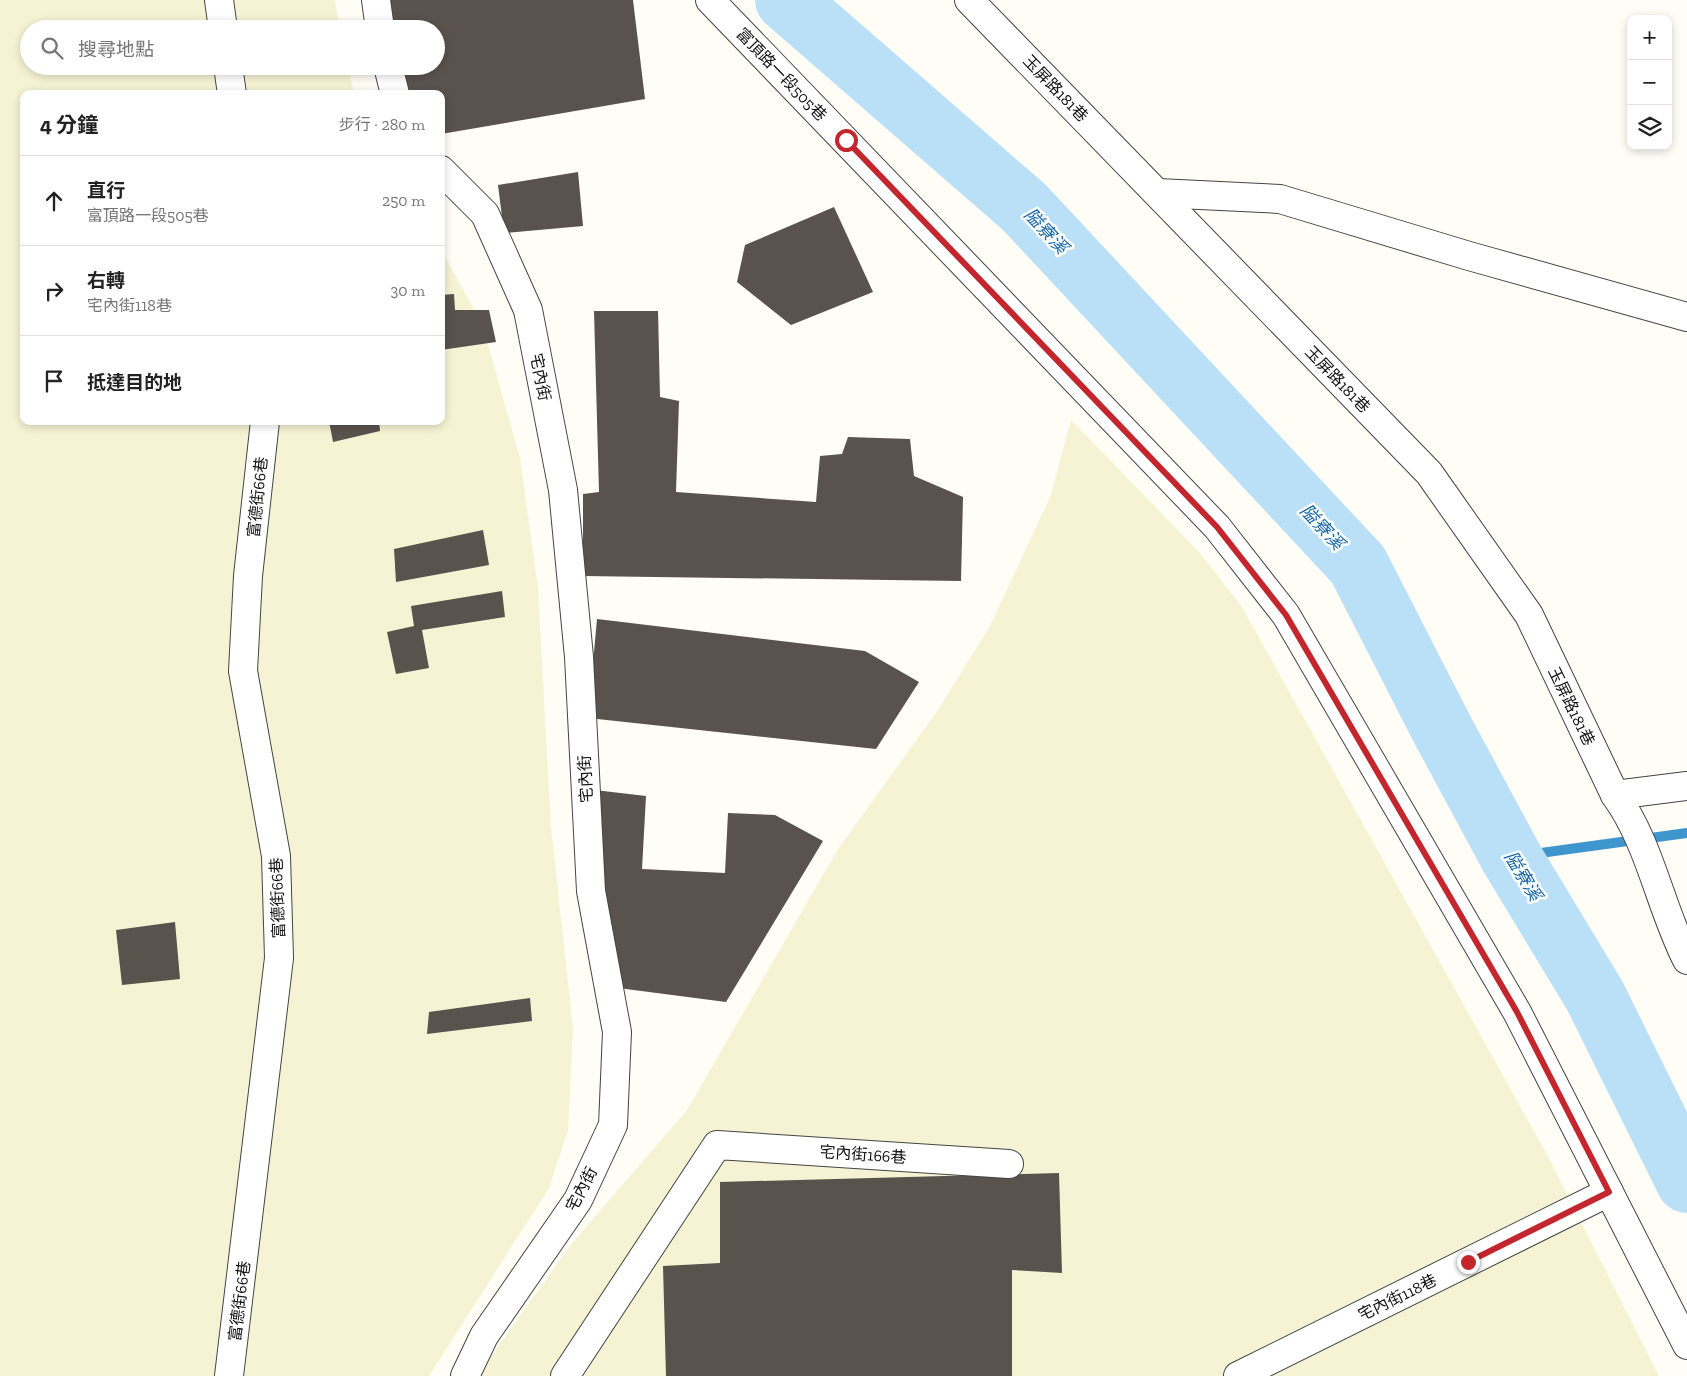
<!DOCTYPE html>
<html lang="zh-TW">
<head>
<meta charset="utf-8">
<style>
  :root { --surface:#fff; --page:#f6f6f6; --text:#222; --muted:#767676; --line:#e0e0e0 }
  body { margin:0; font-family:"Zilla Slab","Noto Sans TC",serif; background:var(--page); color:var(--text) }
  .controls { position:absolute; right:15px; top:15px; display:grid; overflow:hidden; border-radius:10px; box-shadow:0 2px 8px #0003 }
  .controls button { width:45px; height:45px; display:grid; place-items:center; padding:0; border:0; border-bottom:1px solid var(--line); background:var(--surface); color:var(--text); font:25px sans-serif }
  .stop { position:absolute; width:15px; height:15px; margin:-11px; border:4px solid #c4262e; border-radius:50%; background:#fff }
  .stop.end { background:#c4262e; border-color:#fff; box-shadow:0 1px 5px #0008 }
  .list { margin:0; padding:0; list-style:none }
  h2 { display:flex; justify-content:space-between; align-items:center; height:65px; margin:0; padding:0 20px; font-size:21px }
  h2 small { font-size:16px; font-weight:400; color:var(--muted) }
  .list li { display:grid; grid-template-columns:32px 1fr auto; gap:15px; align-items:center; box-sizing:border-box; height:90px; padding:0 20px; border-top:1px solid var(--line) }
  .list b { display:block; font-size:19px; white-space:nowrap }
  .list p { margin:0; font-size:16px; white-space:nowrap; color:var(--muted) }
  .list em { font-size:16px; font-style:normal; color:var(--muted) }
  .icon { flex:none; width:28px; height:28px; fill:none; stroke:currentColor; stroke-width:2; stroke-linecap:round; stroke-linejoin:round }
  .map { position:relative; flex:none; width:1687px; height:1376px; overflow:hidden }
  .search { position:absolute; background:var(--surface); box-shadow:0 2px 8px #0003; left:20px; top:20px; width:425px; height:55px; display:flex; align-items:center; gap:12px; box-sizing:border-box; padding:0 18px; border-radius:28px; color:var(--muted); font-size:19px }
  .panel { position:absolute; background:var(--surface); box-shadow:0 2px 8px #0003; left:20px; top:90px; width:425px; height:335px; border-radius:10px }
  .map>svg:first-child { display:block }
  .farmland { fill:#f6f3d4 }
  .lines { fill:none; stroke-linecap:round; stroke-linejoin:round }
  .stream { stroke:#3f96cf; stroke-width:10 }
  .river { stroke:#b9e0f7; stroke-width:62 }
  .building { fill:#5a524d }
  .minor-casing { stroke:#444; stroke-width:30 }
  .minor { stroke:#fff; stroke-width:28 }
  .route { stroke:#c4262e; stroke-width:6 }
  .labels { text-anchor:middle; stroke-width:5; stroke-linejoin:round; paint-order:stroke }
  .street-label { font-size:16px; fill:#111; stroke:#fff }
  .water-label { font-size:18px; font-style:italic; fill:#1768a6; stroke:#fff }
</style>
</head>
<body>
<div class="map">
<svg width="1687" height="1376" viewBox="0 0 1687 1376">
  <rect width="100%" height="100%" fill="#fffdf5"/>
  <g class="farmland">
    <polygon points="0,0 335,0 340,29 29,29 29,66 348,66 354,94 24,94 24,421 441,421 441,249 482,324 520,458 538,588 551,827 573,1028 568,1131 549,1188 429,1376 0,1376"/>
    <polygon points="1071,420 1199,552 1242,607 1545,1151 1659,1376 477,1376 573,1242 687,1110 838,849 938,710 991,624 1051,495"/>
  </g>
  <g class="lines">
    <polyline class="stream" points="1511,857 1687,833"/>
    <polyline class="river" points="786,0 1024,207 1358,565 1442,729 1511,857 1595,996 1687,1182"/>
  </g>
  <g class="building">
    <polygon points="390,0 633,0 645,99 441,134 441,94 405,94 396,66 436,66 436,29 392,29"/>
    <polygon points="578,172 583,226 504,233 498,185"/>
    <polygon points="834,207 873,292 791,325 737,282 745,245"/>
    <polygon points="454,294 455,310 489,310 496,342 441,350 441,295"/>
    <polygon points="594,311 658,311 660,397 679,401 676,492 816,502 820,456 842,454 848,437 910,439 914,476 963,497 961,581 583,576 583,494 599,492"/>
    <polygon points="329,421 379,421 380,431 333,442"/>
    <polygon points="483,530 489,565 396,582 394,549"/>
    <polygon points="502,591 505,617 422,630 429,668 396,674 387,632 414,626 411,606"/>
    <polygon points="597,619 865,651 919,682 876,749 588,718"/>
    <polygon points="586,789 646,796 642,869 725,873 728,813 775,815 823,841 726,1002 603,986"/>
    <polygon points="175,922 180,979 122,985 116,930"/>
    <polygon points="530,998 532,1021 427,1034 429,1012"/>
    <polygon points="1059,1173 1062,1273 1012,1270 1012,1376 666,1376 663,1266 720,1263 720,1182"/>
  </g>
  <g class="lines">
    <defs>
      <g id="minor">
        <polyline points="219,0 223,29"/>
        <polyline points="376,0 380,29"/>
        <polyline points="710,0 1217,527 1286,615 1517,1012 1687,1345"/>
        <path d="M969,0L1429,473L1529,615L1615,795C1650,843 1660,907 1687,960"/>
        <polyline points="228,66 232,94"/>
        <polyline points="388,66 395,94"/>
        <polyline points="441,170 485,214 528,310 563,490 579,657 591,891 617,1032 613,1125 578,1200 484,1336 465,1376"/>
        <polyline points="1158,193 1280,199 1469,256 1687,317"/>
        <polyline points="1615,795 1687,786"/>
        <polyline points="229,1376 279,958 276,856 243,671 248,576 265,421"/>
        <polyline points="565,1376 717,1145 1009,1164"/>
        <polyline points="1238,1376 1609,1192"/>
      </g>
    </defs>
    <use href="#minor" class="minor-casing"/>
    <use href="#minor" class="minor"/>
  </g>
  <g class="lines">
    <polyline class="route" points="846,140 1217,527 1286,615 1517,1012 1609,1192 1468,1262"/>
  </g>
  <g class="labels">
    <g class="street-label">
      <text transform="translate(782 74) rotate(46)" y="6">富頂路一段505巷</text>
      <text transform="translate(1056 88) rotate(46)" y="6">玉屏路181巷</text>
      <text transform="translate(541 377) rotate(79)" y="6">宅內街</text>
      <text transform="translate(1338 379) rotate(46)" y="6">玉屏路181巷</text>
      <text transform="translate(257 497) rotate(-84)" y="6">富德街66巷</text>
      <text transform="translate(1572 706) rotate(64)" y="6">玉屏路181巷</text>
      <text transform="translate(585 779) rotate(-93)" y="6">宅內街</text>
      <text transform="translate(277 898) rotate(-92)" y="6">富德街66巷</text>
      <text transform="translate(863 1154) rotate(4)" y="6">宅內街166巷</text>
      <text transform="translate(581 1189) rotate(-62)" y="6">宅內街</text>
      <text transform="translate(1397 1297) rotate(-26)" y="6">宅內街118巷</text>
      <text transform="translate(239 1301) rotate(-83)" y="6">富德街66巷</text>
    </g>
    <g class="water-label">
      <text transform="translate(1046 231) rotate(47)" y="6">隘寮溪</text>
      <text transform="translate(1322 527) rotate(47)" y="6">隘寮溪</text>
      <text transform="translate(1523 876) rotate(59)" y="6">隘寮溪</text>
    </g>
  </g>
</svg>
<div class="controls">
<button>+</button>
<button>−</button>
<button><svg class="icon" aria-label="layers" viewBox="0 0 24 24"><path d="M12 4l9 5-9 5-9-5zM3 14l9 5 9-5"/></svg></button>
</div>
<div class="stop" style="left:846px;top:140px"></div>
<div class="stop end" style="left:1468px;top:1262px"></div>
<div class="search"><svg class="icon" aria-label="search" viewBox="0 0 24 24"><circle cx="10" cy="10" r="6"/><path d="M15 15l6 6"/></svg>搜尋地點</div>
<section class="panel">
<h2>4 分鐘<small>步行 · 280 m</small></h2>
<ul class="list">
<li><svg class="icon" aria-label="ahead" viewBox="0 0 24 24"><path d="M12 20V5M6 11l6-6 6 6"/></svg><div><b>直行</b><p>富頂路一段505巷</p></div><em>250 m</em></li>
<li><svg class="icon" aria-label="right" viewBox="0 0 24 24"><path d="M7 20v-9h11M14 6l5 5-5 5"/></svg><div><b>右轉</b><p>宅內街118巷</p></div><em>30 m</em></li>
<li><svg class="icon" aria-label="arrive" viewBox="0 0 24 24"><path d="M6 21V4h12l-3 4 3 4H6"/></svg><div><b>抵達目的地</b></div></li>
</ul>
</section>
</div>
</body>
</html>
